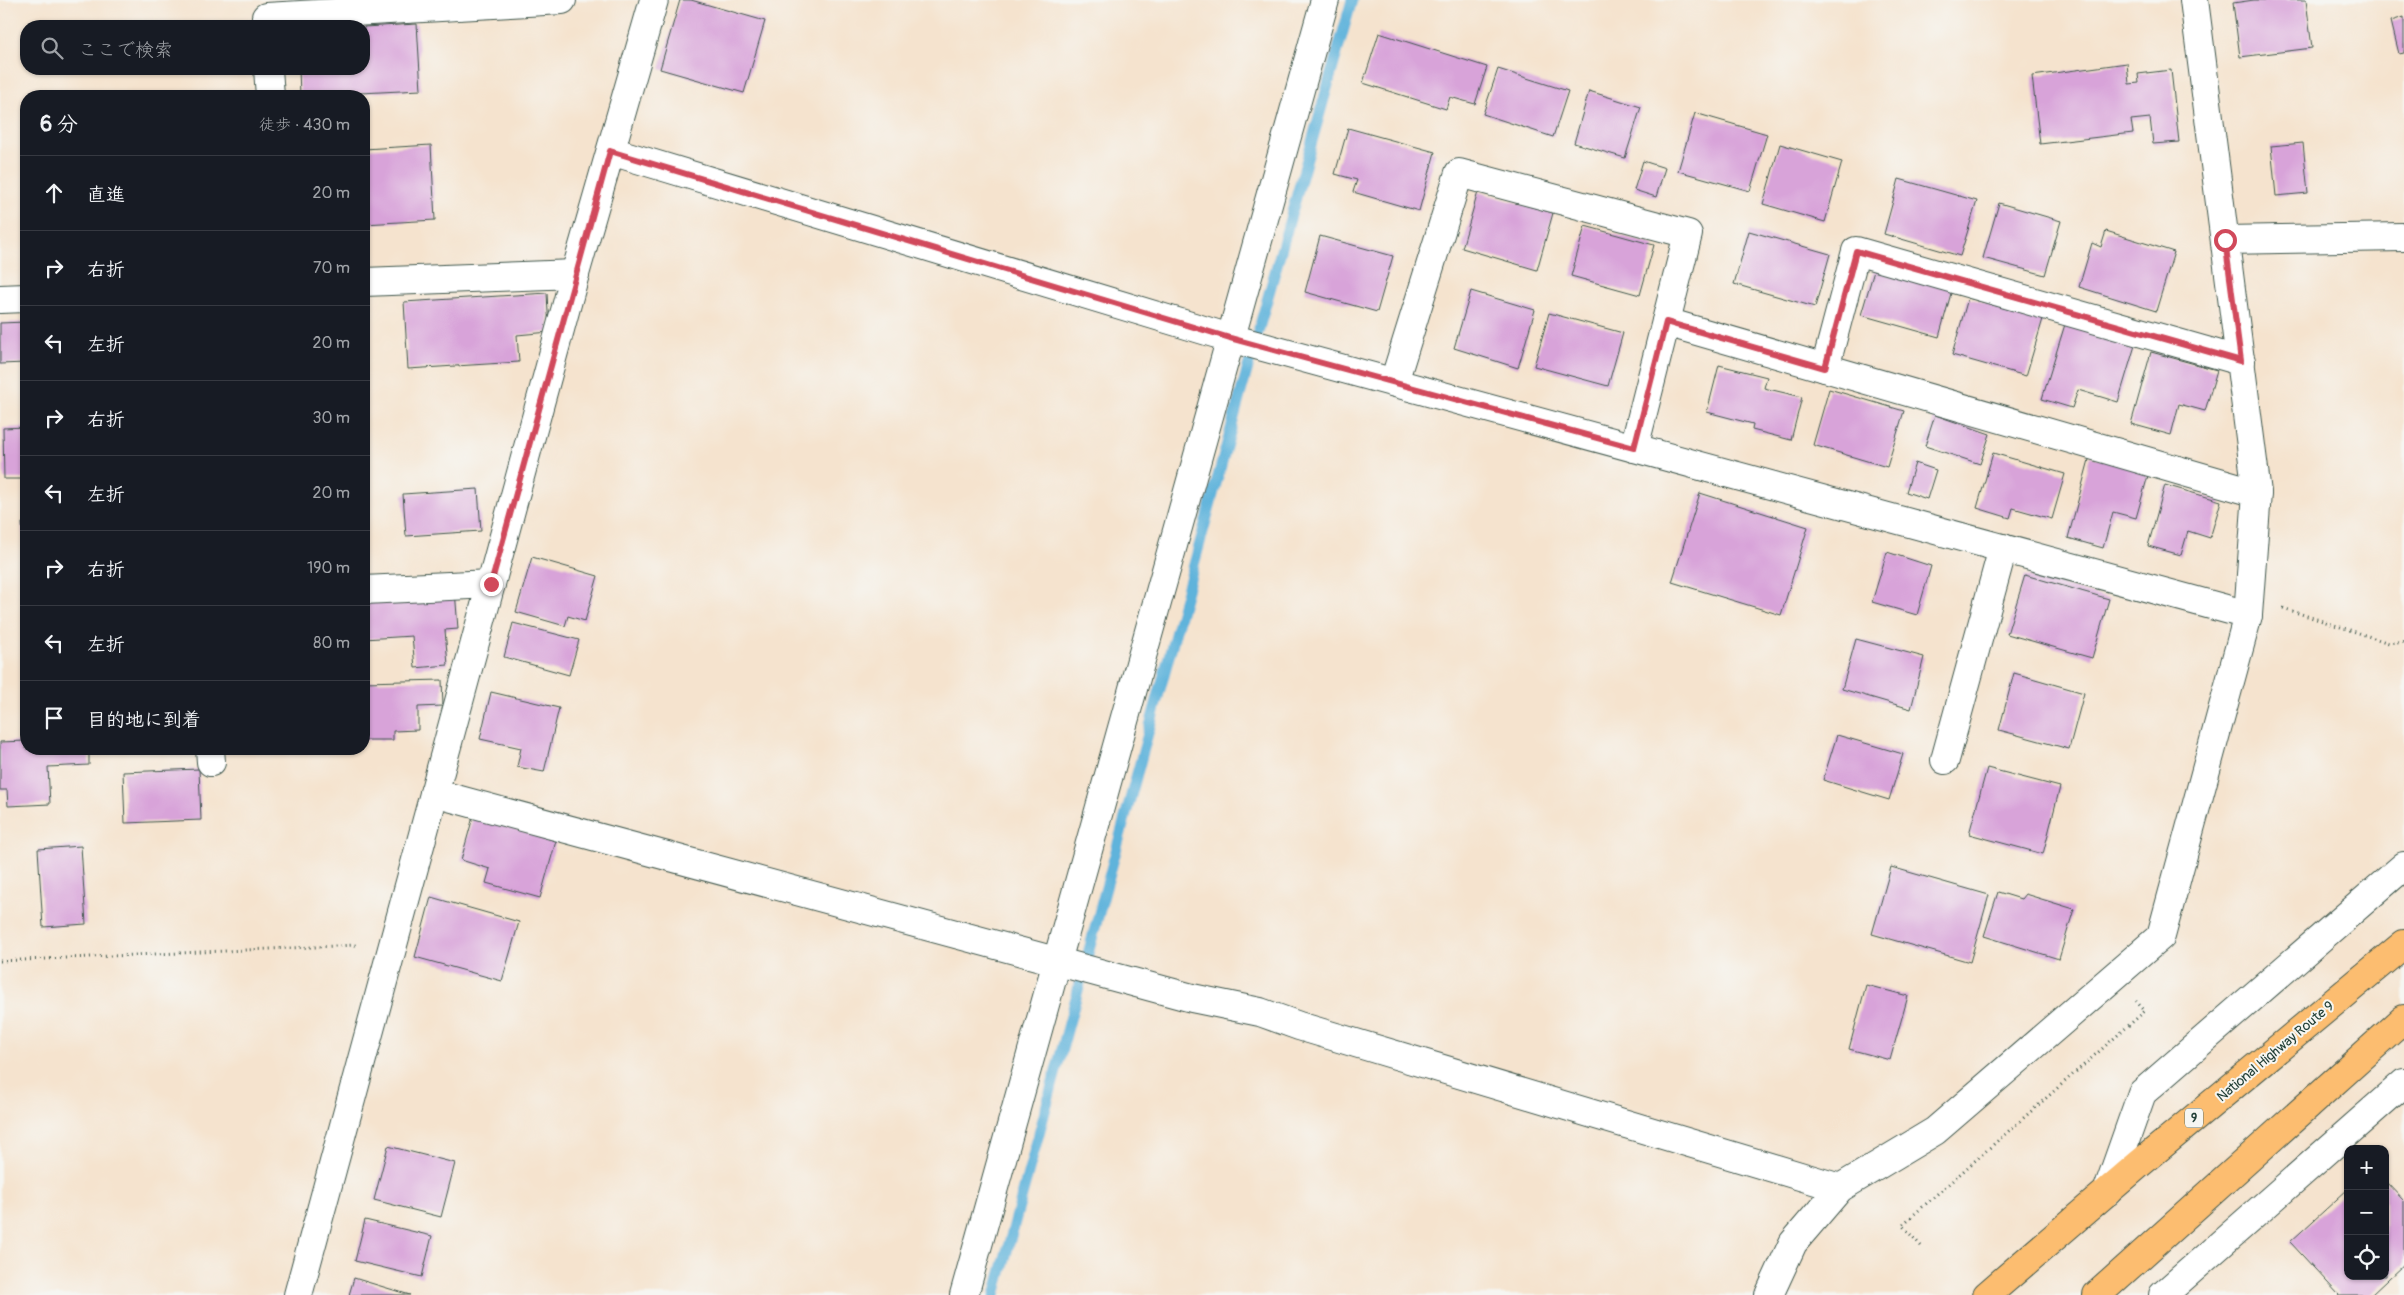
<!DOCTYPE html>
<html lang="ja">
<head>
<meta charset="utf-8">
<style>
  :root { --surface:#171b24; --page:#242831; --text:#f1f3f6; --muted:#9ea1a6; --line:#363941 }
  body { margin:0; font-family:Pangolin,"Klee One",sans-serif; background:var(--page); color:var(--text) }
  .controls { position:absolute; right:15px; bottom:15px; display:grid; overflow:hidden; border-radius:10px; box-shadow:0 1px 4px #0004 }
  .controls button { width:45px; height:45px; display:grid; place-items:center; padding:0; border:0; border-bottom:1px solid var(--line); background:var(--surface); color:var(--text); font:25px sans-serif }
  .stop { position:absolute; width:15px; height:15px; margin:-11px; border:4px solid #d1495b; border-radius:50%; background:#fff }
  .stop.end { background:#d1495b; border-color:#fff; box-shadow:0 1px 5px #0008 }
  .list { margin:0; padding:0; list-style:none }
  h2 { display:flex; justify-content:space-between; align-items:center; height:65px; margin:0; padding:0 20px; font-size:21px }
  h2 small { font-size:16px; font-weight:400; color:var(--muted) }
  .list li { display:grid; grid-template-columns:32px 1fr auto; gap:15px; align-items:center; box-sizing:border-box; height:75px; padding:0 20px; border-top:1px solid var(--line) }
  .list b { display:block; font-size:19px; white-space:nowrap }
  .list em { font-size:16px; font-style:normal; color:var(--muted) }
  .icon { flex:none; width:28px; height:28px; fill:none; stroke:currentColor; stroke-width:2; stroke-linecap:round; stroke-linejoin:round }
  .map { position:relative; flex:none; width:2404px; height:1295px; overflow:hidden }
  .search { position:absolute; background:var(--surface); box-shadow:0 1px 4px #0004; left:20px; top:20px; width:350px; height:55px; display:flex; align-items:center; gap:12px; box-sizing:border-box; padding:0 18px; border-radius:20px; color:var(--muted); font-size:19px }
  .panel { position:absolute; background:var(--surface); box-shadow:0 1px 4px #0004; left:20px; top:90px; width:350px; height:665px; border-radius:20px }
  .map>svg:first-child { display:block }
  .lines { fill:none; stroke-linecap:round; stroke-linejoin:round }
  .stream { stroke:#5fb3db; stroke-width:11 }
  .building { fill:#d8a3d9 }
  .minor-casing { stroke:#3f564b; stroke-width:30 }
  .highway-casing { stroke:#3f564b; stroke-width:30 }
  .path { stroke:#3f564b; stroke-width:3; stroke-dasharray:1 4; stroke-linecap:butt }
  .minor { stroke:#fff; stroke-width:28 }
  .highway { stroke:#fcbd6f; stroke-width:28 }
  .route { stroke:#d1495b; stroke-width:6 }
  .labels { text-anchor:middle; stroke-width:4; stroke-linejoin:round; paint-order:stroke }
  .shield { fill:#f6f6f2; stroke:#60746d; stroke-width:1 }
  .shield-label { font-size:12px; font-weight:bold; fill:#1f3d34 }
  .street-label { font-size:14px; fill:#1f3d34; stroke:#f6f6f2 }
</style>
</head>
<body>
<div class="map">
<svg width="2404" height="1295" viewBox="0 0 2404 1295">
  <rect width="100%" height="100%" fill="#f6f6f2"/>
  <filter id="ink" filterUnits="userSpaceOnUse"><feTurbulence type="fractalNoise" baseFrequency=".02" numOctaves="2"/><feDisplacementMap in="SourceGraphic" scale="10" xChannelSelector="R" yChannelSelector="G"/><feConvolveMatrix kernelMatrix="1 2 1 2 8 2 1 2 1" color-interpolation-filters="sRGB"/></filter>
  <filter id="wash" filterUnits="userSpaceOnUse"><feTurbulence type="fractalNoise" baseFrequency=".0096" numOctaves="4" result="noise"/><feDisplacementMap in="SourceGraphic" scale="20" xChannelSelector="R" yChannelSelector="G"/><feGaussianBlur stdDeviation="1.12" result="paint"/><feColorMatrix in="noise" values="0 0 0 0 0 0 0 0 0 0 0 0 0 0 0 0 0 1.4 0 .05"/><feComposite in="paint" operator="in"/></filter>
  <g filter="url(#wash)">
    <rect width="100%" height="100%" fill="#f5e3ce"/>
    <g class="lines">
      <polyline class="stream" points="995,1295 1241,392 1352,0"/>
    </g>
    <g id="blocks">
      <g class="building">
        <polygon points="680,0 691,0 765,21 744,93 660,69"/>
        <polygon points="2254,0 2306,0 2312,48 2240,57 2233,3"/>
        <polygon points="2404,17 2404,53 2399,54 2391,21"/>
        <polygon points="417,24 421,90 300,96 299,69 364,69 364,27"/>
        <polygon points="1379,33 1487,67 1475,104 1450,97 1446,109 1363,83"/>
        <polygon points="2127,63 2129,84 2139,83 2138,74 2171,70 2179,142 2153,144 2150,118 2131,120 2133,133 2040,144 2032,76"/>
        <polygon points="1498,69 1568,91 1553,137 1483,114"/>
        <polygon points="1589,91 1641,107 1625,158 1574,143"/>
        <polygon points="1695,113 1767,134 1750,191 1678,171"/>
        <polygon points="1348,128 1435,152 1419,211 1353,192 1357,180 1335,174"/>
        <polygon points="2303,143 2308,193 2276,196 2271,146"/>
        <polygon points="1780,144 1842,162 1825,222 1763,204"/>
        <polygon points="431,145 435,220 364,224 364,149"/>
        <polygon points="1643,161 1665,168 1656,197 1634,190"/>
        <polygon points="1899,179 1977,201 1960,256 1884,234"/>
        <polygon points="1478,192 1553,213 1537,270 1462,248"/>
        <polygon points="1999,203 2061,221 2045,275 1983,258"/>
        <polygon points="1585,226 1654,245 1640,295 1571,276"/>
        <polygon points="1749,231 1830,254 1815,307 1734,284"/>
        <polygon points="2106,231 2174,252 2156,311 2079,287 2092,243 2101,247"/>
        <polygon points="1320,236 1393,256 1377,312 1305,292"/>
        <polygon points="1876,264 1953,286 1939,337 1861,315"/>
        <polygon points="1471,291 1535,310 1518,368 1454,348"/>
        <polygon points="547,293 549,332 517,335 519,362 408,369 404,302"/>
        <polygon points="1968,298 2043,319 2026,376 1952,355"/>
        <polygon points="1549,313 1623,333 1608,386 1534,366"/>
        <polygon points="2066,321 2136,342 2118,402 2078,390 2072,408 2042,399"/>
        <polygon points="26,322 26,363 0,364 0,323"/>
        <polygon points="2151,352 2217,370 2205,411 2179,404 2171,435 2131,424"/>
        <polygon points="1719,365 1767,377 1764,388 1802,397 1791,440 1752,430 1753,424 1707,412"/>
        <polygon points="1829,389 1904,411 1887,467 1813,445"/>
        <polygon points="1935,415 1990,434 1980,464 1925,446"/>
        <polygon points="26,427 26,479 4,479 3,428"/>
        <polygon points="1993,453 2065,474 2052,519 2013,508 2010,518 1977,508"/>
        <polygon points="2090,456 2149,472 2136,518 2113,512 2103,548 2068,538"/>
        <polygon points="1915,463 1936,470 1927,499 1906,492"/>
        <polygon points="2165,485 2221,501 2210,538 2188,531 2181,555 2148,546"/>
        <polygon points="478,489 481,531 406,536 403,494"/>
        <polygon points="1700,493 1808,527 1781,615 1672,582"/>
        <polygon points="22,523 26,523 26,564 25,564"/>
        <polygon points="1887,552 1931,566 1917,615 1872,602"/>
        <polygon points="532,557 598,576 585,621 568,616 565,626 516,612"/>
        <polygon points="2025,575 2109,599 2092,658 2007,634"/>
        <polygon points="455,590 458,629 445,630 448,665 415,668 412,636 364,639 364,596"/>
        <polygon points="513,623 579,640 569,675 504,657"/>
        <polygon points="1856,639 1924,657 1911,709 1842,689"/>
        <polygon points="2014,673 2084,693 2069,749 1999,730"/>
        <polygon points="442,680 443,706 418,707 418,730 393,731 393,740 364,740 364,682"/>
        <polygon points="491,692 559,708 544,772 517,767 521,748 480,739"/>
        <polygon points="1837,735 1903,754 1889,800 1823,780"/>
        <polygon points="26,741 26,749 89,749 89,765 48,767 50,804 8,806 7,790 0,790 0,742"/>
        <polygon points="1987,768 2060,787 2043,854 1969,834"/>
        <polygon points="199,769 201,820 125,823 123,772"/>
        <polygon points="473,817 556,841 540,898 486,883 490,869 461,860"/>
        <polygon points="81,846 86,924 43,927 38,849"/>
        <polygon points="1891,867 1989,895 1970,962 1872,934"/>
        <polygon points="1998,892 2021,899 2025,894 2074,909 2059,959 1984,936"/>
        <polygon points="431,897 519,922 502,981 415,957"/>
        <polygon points="1866,985 1908,996 1890,1060 1849,1049"/>
        <polygon points="388,1146 455,1163 441,1217 374,1200"/>
        <polygon points="2385,1181 2404,1201 2404,1264 2371,1295 2339,1295 2290,1242 2348,1189 2348,1276 2385,1276"/>
        <polygon points="365,1220 432,1236 422,1277 355,1261"/>
        <polygon points="354,1278 410,1295 349,1295"/>
      </g>
    </g>
  </g>
  <g filter="url(#ink)">
    <use href="#blocks" fill-opacity="0" stroke="#3f564b" stroke-width="1"/>
    <g class="lines">
      <defs>
        <g id="minor">
          <polyline points="266,17 562,0"/>
          <polyline points="268,69 270,96"/>
          <polyline points="611,151 1230,338 2248,615"/>
          <polyline points="2225,240 2404,237"/>
          <polyline points="364,282 575,274"/>
          <polyline points="0,299 26,298"/>
          <polyline points="1666,322 2257,493"/>
          <polyline points="1825,368 1856,251 2241,361"/>
          <polyline points="1394,382 1459,173 1688,234 1634,448"/>
          <polyline points="364,590 491,584"/>
          <polyline points="210,749 211,762"/>
          <polyline points="1945,760 2003,548"/>
          <polyline points="434,793 1192,998 1260,1012 1299,1026 1840,1188"/>
          <polyline points="2107,1192 2142,1093 2404,866"/>
          <polyline points="298,1295 575,274 654,0"/>
          <polyline points="964,1295 1325,0"/>
          <polyline points="1769,1295 1793,1243 1840,1188 1935,1131 2161,936 2248,615 2257,493 2194,0"/>
          <polyline points="2163,1295 2404,1083"/>
        </g>
        <g id="highway">
          <polyline points="1987,1295 2138,1165 2404,944"/>
          <polyline points="2097,1295 2404,1019"/>
        </g>
      </defs>
      <use href="#minor" class="minor-casing"/>
      <use href="#highway" class="highway-casing"/>
      <g class="path">
        <polyline points="2283,608 2389,643 2404,641"/>
        <polyline points="0,961 358,945"/>
        <polyline points="1921,1246 1902,1225 2145,1011 2136,1001"/>
      </g>
      <use href="#minor" class="minor"/>
      <use href="#highway" class="highway"/>
    </g>
  </g>
  <g class="lines" filter="url(#ink)">
    <polyline class="route" points="491,584 610,151 1230,338 1634,448 1666,322 1825,368 1856,251 2241,361 2225,240"/>
  </g>
  <g class="labels">
    <rect class="shield" x="2185" y="1108.5" width="18" height="19" rx="4"/>
    <g class="shield-label">
      <text x="2194" y="1122">9</text>
    </g>
    <g class="street-label">
      <text transform="translate(2275 1051) rotate(-40)" y="5">National Highway Route 9</text>
    </g>
  </g>
</svg>
<div class="controls">
<button>+</button>
<button>−</button>
<button><svg class="icon" aria-label="locate" viewBox="0 0 24 24"><circle cx="12" cy="12" r="6"/><path d="M12 2v4M12 18v4M2 12h4M18 12h4"/></svg></button>
</div>
<div class="stop" style="left:2225px;top:240px"></div>
<div class="stop end" style="left:491px;top:584px"></div>
<div class="search"><svg class="icon" aria-label="search" viewBox="0 0 24 24"><circle cx="10" cy="10" r="6"/><path d="M15 15l6 6"/></svg>ここで検索</div>
<section class="panel">
<h2>6 分<small>徒歩 · 430 m</small></h2>
<ul class="list">
<li><svg class="icon" aria-label="ahead" viewBox="0 0 24 24"><path d="M12 20V5M6 11l6-6 6 6"/></svg><div><b>直進</b></div><em>20 m</em></li>
<li><svg class="icon" aria-label="right" viewBox="0 0 24 24"><path d="M7 20v-9h11M14 6l5 5-5 5"/></svg><div><b>右折</b></div><em>70 m</em></li>
<li><svg class="icon" aria-label="left" viewBox="0 0 24 24"><path d="M17 20v-9H6M10 6l-5 5 5 5"/></svg><div><b>左折</b></div><em>20 m</em></li>
<li><svg class="icon" aria-label="right" viewBox="0 0 24 24"><path d="M7 20v-9h11M14 6l5 5-5 5"/></svg><div><b>右折</b></div><em>30 m</em></li>
<li><svg class="icon" aria-label="left" viewBox="0 0 24 24"><path d="M17 20v-9H6M10 6l-5 5 5 5"/></svg><div><b>左折</b></div><em>20 m</em></li>
<li><svg class="icon" aria-label="right" viewBox="0 0 24 24"><path d="M7 20v-9h11M14 6l5 5-5 5"/></svg><div><b>右折</b></div><em>190 m</em></li>
<li><svg class="icon" aria-label="left" viewBox="0 0 24 24"><path d="M17 20v-9H6M10 6l-5 5 5 5"/></svg><div><b>左折</b></div><em>80 m</em></li>
<li><svg class="icon" aria-label="arrive" viewBox="0 0 24 24"><path d="M6 21V4h12l-3 4 3 4H6"/></svg><div><b>目的地に到着</b></div></li>
</ul>
</section>
</div>
</body>
</html>
